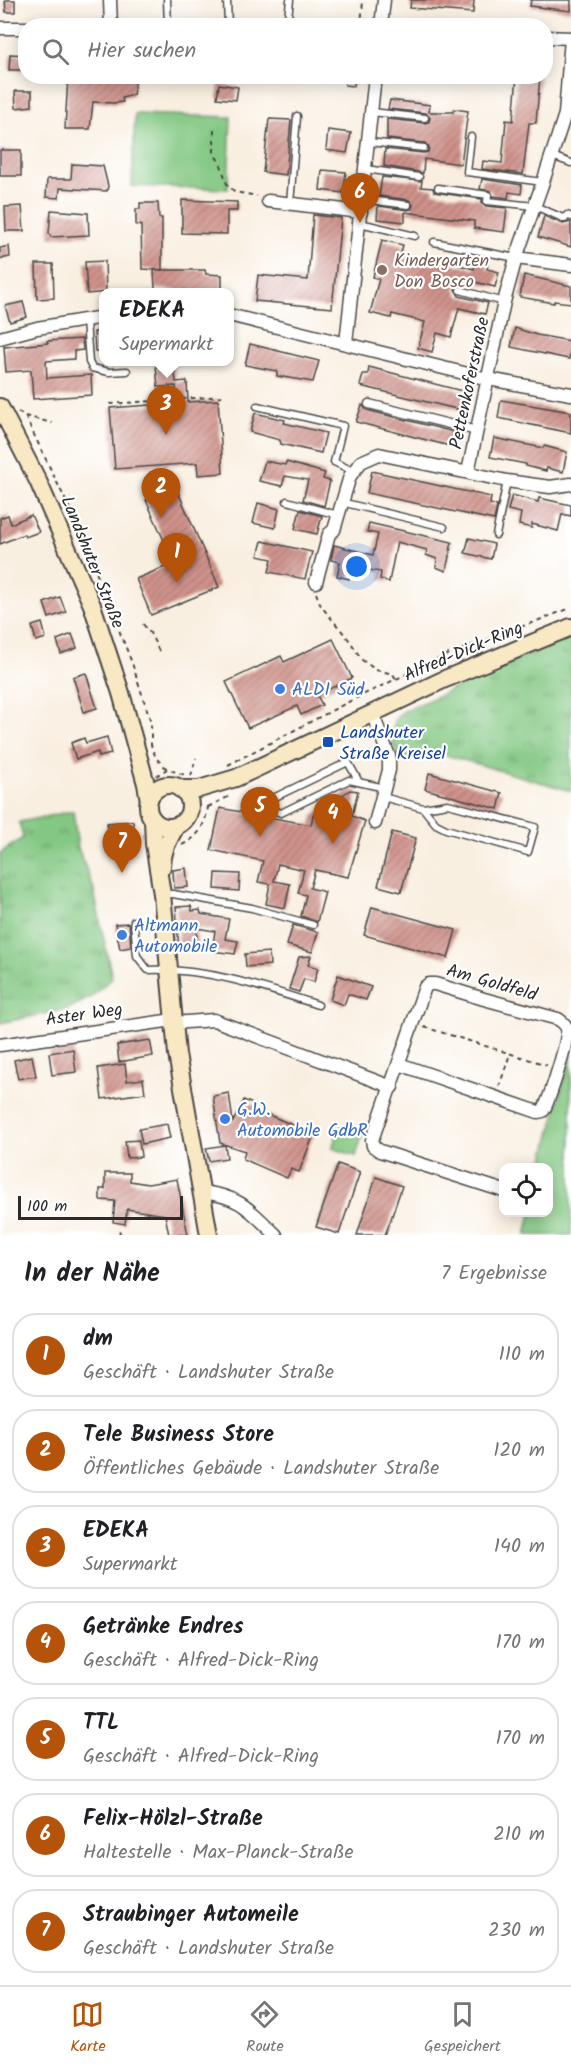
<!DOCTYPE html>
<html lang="de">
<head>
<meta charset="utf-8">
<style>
  :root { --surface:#fff; --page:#f6f6f6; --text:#202124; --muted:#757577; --line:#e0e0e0; --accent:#b45309 }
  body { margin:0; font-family:Kalam,sans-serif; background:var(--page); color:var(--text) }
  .controls { position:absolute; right:18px; bottom:18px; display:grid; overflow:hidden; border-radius:12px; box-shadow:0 3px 15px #0003 }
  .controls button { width:54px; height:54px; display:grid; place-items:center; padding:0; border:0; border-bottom:2px solid var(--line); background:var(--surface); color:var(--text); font:30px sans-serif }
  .scale { position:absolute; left:18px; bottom:15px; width:165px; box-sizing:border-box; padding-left:6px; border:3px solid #2b2b2b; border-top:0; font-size:16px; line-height:21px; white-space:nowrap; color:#2b2b2b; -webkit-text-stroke:4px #fff; paint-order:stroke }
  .you { position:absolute; left:357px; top:567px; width:21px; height:21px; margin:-15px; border:4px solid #fff; border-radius:50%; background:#1a73e8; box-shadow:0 0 0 9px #1a73e833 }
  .badge { display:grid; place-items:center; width:39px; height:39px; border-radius:50%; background:var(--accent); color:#fff; font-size:20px; font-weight:700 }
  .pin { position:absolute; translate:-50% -50px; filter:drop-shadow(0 2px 3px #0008) }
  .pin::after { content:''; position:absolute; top:32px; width:21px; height:18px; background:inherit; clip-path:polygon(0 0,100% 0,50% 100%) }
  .popup { position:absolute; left:99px; top:288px; width:135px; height:78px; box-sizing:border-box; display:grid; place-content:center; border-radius:12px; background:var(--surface); filter:drop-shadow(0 2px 4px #0005); font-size:20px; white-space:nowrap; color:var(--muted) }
  .popup b { font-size:22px; color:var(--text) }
  .popup::after { content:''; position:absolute; left:50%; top:100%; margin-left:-12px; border:12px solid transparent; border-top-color:var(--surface) }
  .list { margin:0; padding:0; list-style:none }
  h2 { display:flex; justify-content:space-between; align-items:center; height:78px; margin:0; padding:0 24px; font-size:26px }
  h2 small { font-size:20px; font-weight:400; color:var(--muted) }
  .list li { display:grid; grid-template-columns:39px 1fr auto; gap:18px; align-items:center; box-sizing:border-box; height:84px; margin:0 12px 12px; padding:0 12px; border:2px solid var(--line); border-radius:24px }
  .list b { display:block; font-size:22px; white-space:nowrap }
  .list p { margin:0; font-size:20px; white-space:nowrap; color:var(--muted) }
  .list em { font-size:20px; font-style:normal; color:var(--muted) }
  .icon { flex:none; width:33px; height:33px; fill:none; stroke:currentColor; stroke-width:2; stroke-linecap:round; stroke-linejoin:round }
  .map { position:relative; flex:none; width:571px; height:1235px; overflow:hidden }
  .search { position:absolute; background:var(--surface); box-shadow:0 3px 15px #0003; left:18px; right:18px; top:18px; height:66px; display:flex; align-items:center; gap:15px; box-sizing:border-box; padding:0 21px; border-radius:24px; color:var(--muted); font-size:22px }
  .sheet { height:750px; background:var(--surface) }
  nav { display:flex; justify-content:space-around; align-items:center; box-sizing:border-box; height:84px; border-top:2px solid var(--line); background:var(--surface); font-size:16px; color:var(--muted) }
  nav a { display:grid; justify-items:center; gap:3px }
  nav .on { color:var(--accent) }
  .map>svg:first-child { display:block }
  .grass { fill:url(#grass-tufts); stroke:#567956; stroke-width:1.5 }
  .park { fill:#82c782; stroke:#567956; stroke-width:1.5 }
  .building { fill:url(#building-hatch) }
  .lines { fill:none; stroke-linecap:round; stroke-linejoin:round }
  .service-casing { stroke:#4a4846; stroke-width:9 }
  .pedestrian-casing { stroke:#4a4846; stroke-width:11 }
  .minor-casing { stroke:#4a4846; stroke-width:15 }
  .secondary-casing { stroke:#4a4846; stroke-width:20 }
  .path { stroke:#4a4846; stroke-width:2; stroke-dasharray:4.5 4.5; stroke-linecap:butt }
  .service { stroke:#fff; stroke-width:6 }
  .pedestrian { stroke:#fff; stroke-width:8 }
  .minor { stroke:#fff; stroke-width:12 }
  .secondary { stroke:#f8e8c3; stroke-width:16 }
  .education-dot { fill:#8d6e63; stroke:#fff; stroke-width:2 }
  .shop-dot { fill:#3f7fe0; stroke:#fff; stroke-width:2 }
  .transit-dot { fill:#1a4fb4; stroke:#fff; stroke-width:2 }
  .labels { text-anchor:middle; stroke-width:4.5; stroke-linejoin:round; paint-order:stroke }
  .education-label { font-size:18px; fill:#785e54; stroke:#fff; text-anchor:start }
  .street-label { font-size:18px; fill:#2b2b2b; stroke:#fff }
  .shop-label { font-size:18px; fill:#366cbe; stroke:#fff; text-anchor:start }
  .transit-label { font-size:18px; fill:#164399; stroke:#fff; text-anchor:start }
</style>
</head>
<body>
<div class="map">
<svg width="571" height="1235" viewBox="0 0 571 1235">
  <defs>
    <pattern id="grass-tufts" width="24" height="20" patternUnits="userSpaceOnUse" patternTransform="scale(1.5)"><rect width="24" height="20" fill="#82c782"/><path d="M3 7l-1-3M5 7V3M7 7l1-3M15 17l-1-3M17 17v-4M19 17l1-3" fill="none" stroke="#6ba26b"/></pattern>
    <pattern id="building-hatch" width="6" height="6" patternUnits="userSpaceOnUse" patternTransform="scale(1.5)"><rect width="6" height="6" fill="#d0938b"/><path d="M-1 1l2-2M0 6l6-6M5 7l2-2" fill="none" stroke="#a97872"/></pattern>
  </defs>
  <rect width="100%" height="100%" fill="#fff"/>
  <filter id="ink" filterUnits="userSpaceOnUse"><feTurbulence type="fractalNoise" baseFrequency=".0167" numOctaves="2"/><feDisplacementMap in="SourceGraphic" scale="12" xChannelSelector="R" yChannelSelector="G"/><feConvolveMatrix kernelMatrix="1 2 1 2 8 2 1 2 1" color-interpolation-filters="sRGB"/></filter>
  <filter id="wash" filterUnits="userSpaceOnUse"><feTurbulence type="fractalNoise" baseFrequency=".008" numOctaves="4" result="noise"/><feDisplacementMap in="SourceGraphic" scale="24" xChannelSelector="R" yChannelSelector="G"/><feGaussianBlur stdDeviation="1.35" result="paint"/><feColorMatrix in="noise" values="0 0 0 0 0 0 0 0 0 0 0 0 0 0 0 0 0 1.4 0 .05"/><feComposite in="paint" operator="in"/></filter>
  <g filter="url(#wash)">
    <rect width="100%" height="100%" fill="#f9efe1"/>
    <g class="grass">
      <polygon points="571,637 571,791 432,751 398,760 393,742 394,721 402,712 525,656"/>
      <polygon points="73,811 78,848 93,887 112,978 90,998 68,1009 0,1023 0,853 23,838 19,822"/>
    </g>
    <g class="park">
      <polygon points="135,114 231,117 228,189 132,186"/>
      <polygon points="571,1052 571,1235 526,1235 531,1213 548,1212 548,1168 542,1167"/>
      <polygon points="340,1126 363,1133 356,1156 332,1148"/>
    </g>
    <g id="blocks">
      <g class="building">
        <polygon points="5,0 15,0 15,12 6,12"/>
        <polygon points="411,0 474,0 473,13 410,8"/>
        <polygon points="531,0 571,0 571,11 530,6"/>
        <polygon points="10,54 26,55 26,70 9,70"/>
        <polygon points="68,76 136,76 133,95 122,98 123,102 114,103 93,102 90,129 65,129"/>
        <polygon points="346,76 355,76 354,86 345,85"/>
        <polygon points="517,76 540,76 536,123 529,123 523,174 482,169 483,161 502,163 506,120 513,121"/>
        <polygon points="219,84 238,87 236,100 217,98"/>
        <polygon points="15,91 32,91 32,106 16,108"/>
        <polygon points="390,100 430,105 429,112 453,112 454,109 468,111 461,164 424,159 423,173 384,166 385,149 423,153 428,152 429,148 425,143 387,139 387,119 425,123 429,122 430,118 426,113 388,109"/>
        <polygon points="269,119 291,120 286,175 263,172"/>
        <polygon points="328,130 351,133 347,153 326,150"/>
        <rect x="0" y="150" width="21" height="26"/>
        <polygon points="72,164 103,166 108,186 107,191 60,188 59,198 46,197 47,179 71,179"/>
        <polygon points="322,170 346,172 343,193 320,190"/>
        <polygon points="382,177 422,181 421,187 433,188 434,192 482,199 482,203 486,206 507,208 504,232 474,228 474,221 405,212 405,222 377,219 378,206 408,210 412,209 413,205 409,200 379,196"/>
        <polygon points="482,179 522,185 521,194 509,192 508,198 493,196 491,191 480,189"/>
        <polygon points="182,200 237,202 237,211 227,211 227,234 182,233"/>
        <polygon points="140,203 158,203 159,218 162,218 162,270 142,269 141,225 136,225 136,209 140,209"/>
        <polygon points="22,206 24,231 6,231 5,207"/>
        <polygon points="51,210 88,213 89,235 51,237 49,233"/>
        <polygon points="313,215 341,218 332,308 255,301 258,275 308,280"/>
        <polygon points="544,216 563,224 571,222 571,247 538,237"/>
        <polygon points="382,240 403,245 400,256 435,265 437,259 474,269 477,260 488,263 487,269 499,272 495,287 463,279 462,285 457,286 455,289 459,296 488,303 485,314 459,308 451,337 437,333 432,352 418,348 425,322 392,314 391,318 370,313 379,279 373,277"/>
        <polygon points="9,246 10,257 0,259 0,248"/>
        <polygon points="105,261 106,292 87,294 85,262"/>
        <polygon points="36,264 53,264 54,298 37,299"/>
        <polygon points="154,270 205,270 206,274 222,275 222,292 155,289"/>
        <polygon points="524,275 571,286 571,303 554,301 554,303 520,297"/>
        <polygon points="23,302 27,317 10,322 5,306"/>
        <polygon points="515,328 537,335 571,341 569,359 511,347"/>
        <polygon points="103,331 103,351 95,351 94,332"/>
        <polygon points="82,339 83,350 74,351 74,359 46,361 47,378 91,375 92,395 33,399 31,370 6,372 4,347 48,343 47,341"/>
        <polygon points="250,344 319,361 313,382 277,376 277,371 245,365"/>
        <polygon points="174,365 176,382 187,381 188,402 218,400 223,473 198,475 197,463 115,469 110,408 178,403 176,386 158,387 156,366"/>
        <polygon points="369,367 466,392 461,410 360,386 363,374 368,374"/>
        <polygon points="501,400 571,412 571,433 498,418"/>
        <polygon points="362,405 367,410 454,432 450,446 356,422"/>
        <polygon points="255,413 285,420 284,423 326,433 321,453 281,444 280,440 250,432"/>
        <polygon points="494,438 543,448 544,446 567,452 563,472 547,468 546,471 526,466 526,464 490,457"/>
        <polygon points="265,461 285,465 286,462 325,473 323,479 330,481 324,506 303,500 308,480 285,476 282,486 259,481"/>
        <polygon points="372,471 491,497 490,504 497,506 494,520 367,493"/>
        <polygon points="176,487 219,587 151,615 136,579 174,563 146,500"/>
        <polygon points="512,495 538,502 539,498 571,505 571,516 562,514 558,531 532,524 532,528 519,525 521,513 508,510"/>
        <polygon points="258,503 279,509 275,528 253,523"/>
        <polygon points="300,510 322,516 317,534 295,529"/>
        <polygon points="8,515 11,524 31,515 39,532 25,537 24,534 0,544 0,518"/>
        <polygon points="369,523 452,542 446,571 436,567 437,559 426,555 427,550 397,542 389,582 380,579 381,572 352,567 349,579 337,576 340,562 331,560 334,545 373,555 378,534 367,532"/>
        <polygon points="469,538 494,544 491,559 465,553"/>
        <polygon points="262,541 312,552 305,579 269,572 272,559 258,556"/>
        <polygon points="60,597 66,612 49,618 44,603"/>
        <polygon points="42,623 46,638 36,641 32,626"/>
        <polygon points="72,634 77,648 61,654 57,640"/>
        <polygon points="333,639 352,678 317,695 322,705 301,715 297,706 248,728 226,682 281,656 284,662"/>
        <polygon points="86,673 97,708 84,712 73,677"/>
        <polygon points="107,737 111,754 99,757 98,752 76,759 71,743 84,738 86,743"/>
        <polygon points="429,773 502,793 498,809 425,789"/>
        <polygon points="350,790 358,791 352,816 365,821 348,877 315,870 310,888 325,892 317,922 301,916 306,895 298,893 304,870 278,864 274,881 290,884 285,908 266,904 270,884 258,882 263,861 211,850 220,808 311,825 313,815"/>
        <polygon points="133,821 134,833 108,835 107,823"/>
        <polygon points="392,832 416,838 401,892 378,886"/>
        <polygon points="186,868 188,887 174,888 173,870"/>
        <polygon points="216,873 240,874 239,891 215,889"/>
        <polygon points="191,906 192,911 200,910 201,914 229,919 225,939 238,941 235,954 212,951 215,931 196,928 198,947 179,949 176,907"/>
        <polygon points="372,907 456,930 448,958 364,935"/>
        <polygon points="129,923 131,947 120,949 115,924"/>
        <polygon points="293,925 318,932 312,952 287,945"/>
        <polygon points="269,952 270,965 246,967 245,954"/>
        <polygon points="311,956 308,965 318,968 314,982 304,979 299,992 289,989 299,957"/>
        <polygon points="338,975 371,987 366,1000 348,994 344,1005 330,1000"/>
        <polygon points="150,1040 153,1056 119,1062 117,1045"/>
        <polygon points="73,1049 76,1072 52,1075 49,1053"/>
        <polygon points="32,1056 36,1076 18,1079 14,1060"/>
        <polygon points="125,1064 127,1081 143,1079 145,1093 102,1099 98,1068"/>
        <polygon points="229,1093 233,1122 244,1100 263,1109 262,1112 314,1134 299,1172 291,1169 287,1178 243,1159 245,1151 220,1143 213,1096"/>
        <polygon points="167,1124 170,1138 142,1144 139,1129"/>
        <polygon points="139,1140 141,1157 127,1158 125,1141"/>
        <polygon points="225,1145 227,1158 209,1161 206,1148"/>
        <polygon points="338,1164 360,1172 339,1234 316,1227"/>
        <polygon points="105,1173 130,1173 130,1181 148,1184 177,1179 188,1235 169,1235 165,1215 127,1209 125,1224 113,1222 115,1201 100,1200 100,1189 105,1189"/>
        <polygon points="376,1177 402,1186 391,1219 385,1235 357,1235"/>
      </g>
    </g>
  </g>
  <g filter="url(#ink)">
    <use href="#blocks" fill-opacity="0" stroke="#4a4846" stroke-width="1.5"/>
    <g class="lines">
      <defs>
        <g id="service">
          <polyline points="167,0 168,26"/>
          <polyline points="227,0 228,26"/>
          <polyline points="287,26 290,0"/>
          <polyline points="372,112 425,118"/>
          <polyline points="471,137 467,172 543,182"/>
          <polyline points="369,142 424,148"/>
          <polyline points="552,156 571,163"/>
          <polyline points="366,169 419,177"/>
          <polyline points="438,188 488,195 487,201 535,206 565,219 567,215 571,217"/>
          <polyline points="362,199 408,205"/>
          <polyline points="290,204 297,116"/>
          <polyline points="360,223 415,236"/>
          <polyline points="434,242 516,258"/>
          <polyline points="460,290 504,302"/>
          <polyline points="86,320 89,362 92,368 109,372 127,371"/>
          <polyline points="257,406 343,426 334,462 353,471"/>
          <polyline points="287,501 338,515"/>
          <polyline points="341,502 444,527"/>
          <polyline points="496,535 507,481"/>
          <polyline points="359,782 348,762 267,801 271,809 281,813 349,780 385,788"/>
          <polyline points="383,797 423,808 448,804 535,827 528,852 446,829 436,824 423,808"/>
          <polyline points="164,894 173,894 252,908 313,925"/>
          <path d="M134,921L137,956L148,970C207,968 263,987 318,1005"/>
        </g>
        <polyline id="pedestrian" points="369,404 477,431"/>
        <g id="minor">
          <polyline points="110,0 111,26"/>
          <polyline points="381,26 384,0"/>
          <polyline points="0,28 26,28"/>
          <polyline points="546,37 571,38"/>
          <polyline points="268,201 361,212"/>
          <polyline points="516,258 571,265"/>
          <polyline points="229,315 488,379 571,394"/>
          <polyline points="0,338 37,328 103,317"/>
          <polyline points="346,343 375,76"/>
          <polyline points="468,472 504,302 516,258 543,182 565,114 571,38"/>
          <polyline points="316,582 329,534 334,530 350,476 361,462 379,454 507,481 550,487 571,484"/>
          <polyline points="372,713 389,756 389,770 375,823"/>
          <polyline points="173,1023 214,1020 219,1022 392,1087"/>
          <polyline points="0,1045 173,1020"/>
          <path d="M399,1064L538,1112L543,1111C549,1101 569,1039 567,1029C566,1024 562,1022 558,1019L484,999L435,984H429L425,987L372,1140L373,1146L380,1151L504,1191"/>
          <path d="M201,1192C240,1196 249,1209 276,1235"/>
        </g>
        <g id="secondary">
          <polyline points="0,407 38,481 92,605 121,693 146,784 149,800"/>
          <circle cx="169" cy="806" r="21"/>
          <polyline points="180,789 199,789 236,778 445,679 571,627"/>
          <polyline points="153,820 154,844 162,894 177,1054 209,1235"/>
          <path d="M162,867C162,850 169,840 176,826"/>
        </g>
      </defs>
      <use href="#service" class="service-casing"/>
      <use href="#pedestrian" class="pedestrian-casing"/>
      <use href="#minor" class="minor-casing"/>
      <use href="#secondary" class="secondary-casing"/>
      <g class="path">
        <polyline points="361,26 363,0"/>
        <polyline points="214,130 214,153 221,165 227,184 235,192 257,196"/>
        <polyline points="110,404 224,396"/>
        <polyline points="18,412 25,416 78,526 132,663 151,722 151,745 156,758 167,769 185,775"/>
        <polyline points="25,416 52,423"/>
        <polyline points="316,593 321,606 350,641 362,660 376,670 393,674 396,679"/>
        <polyline points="143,624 150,633 159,651"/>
        <polyline points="228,765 354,699 449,654 571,608"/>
        <polyline points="156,776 167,769"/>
        <polyline points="191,776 196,758"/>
        <polyline points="208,807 232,795"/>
        <path d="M182,845C199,837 205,825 208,807L205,802"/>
        <polyline points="424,1027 547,1065"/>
        <polyline points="499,1087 510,1054"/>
        <polyline points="119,1235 120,1231"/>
      </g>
      <use href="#service" class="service"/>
      <use href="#pedestrian" class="pedestrian"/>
      <use href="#minor" class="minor"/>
      <use href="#secondary" class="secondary"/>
    </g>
  </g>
  <circle class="education-dot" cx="382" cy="270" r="6"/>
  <g class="shop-dot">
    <circle cx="280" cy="689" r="6"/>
    <circle cx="122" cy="935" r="6"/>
    <circle cx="225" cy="1119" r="6"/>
  </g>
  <rect class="transit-dot" x="322" y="736" width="12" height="12" rx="3"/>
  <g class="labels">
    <g class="education-label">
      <text x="394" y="266">Kindergarten<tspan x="394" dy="21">Don Bosco</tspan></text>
    </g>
    <g class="street-label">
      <text transform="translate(469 383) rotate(-78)" y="6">Pettenkoferstraße</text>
      <text transform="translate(93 562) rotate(68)" y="6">Landshuter Straße</text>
      <text transform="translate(463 651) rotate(-23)" y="6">Alfred-Dick-Ring</text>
      <text transform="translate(492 982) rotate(16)" y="6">Am Goldfeld</text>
      <text transform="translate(84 1014) rotate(-8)" y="6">Aster Weg</text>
    </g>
    <g class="shop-label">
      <text x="292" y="695">ALDI Süd</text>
      <text x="134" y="931">Altmann<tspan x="134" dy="21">Automobile</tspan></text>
      <text x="237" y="1115">G.W.<tspan x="237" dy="21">Automobile GdbR</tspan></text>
    </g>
    <g class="transit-label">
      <text x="340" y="738">Landshuter<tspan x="340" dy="21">Straße Kreisel</tspan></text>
    </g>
  </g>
</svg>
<div class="controls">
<button><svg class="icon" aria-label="locate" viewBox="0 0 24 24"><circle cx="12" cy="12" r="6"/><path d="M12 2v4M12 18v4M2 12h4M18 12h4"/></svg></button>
</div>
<div class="scale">100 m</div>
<div class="you"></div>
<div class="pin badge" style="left:177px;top:583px">1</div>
<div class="pin badge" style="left:161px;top:518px">2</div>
<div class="pin badge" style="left:166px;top:435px">3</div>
<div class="popup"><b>EDEKA</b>Supermarkt</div>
<div class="pin badge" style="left:333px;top:844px">4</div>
<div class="pin badge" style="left:260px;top:837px">5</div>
<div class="pin badge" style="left:360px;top:223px">6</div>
<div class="pin badge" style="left:122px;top:873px">7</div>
<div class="search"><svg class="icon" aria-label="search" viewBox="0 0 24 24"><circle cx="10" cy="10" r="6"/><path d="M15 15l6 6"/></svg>Hier suchen</div>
</div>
<section class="sheet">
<h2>In der Nähe<small>7 Ergebnisse</small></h2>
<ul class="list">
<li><span class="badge">1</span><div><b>dm</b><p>Geschäft · Landshuter Straße</p></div><em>110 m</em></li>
<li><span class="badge">2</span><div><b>Tele Business Store</b><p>Öffentliches Gebäude · Landshuter Straße</p></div><em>120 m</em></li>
<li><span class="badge">3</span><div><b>EDEKA</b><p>Supermarkt</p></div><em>140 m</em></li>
<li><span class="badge">4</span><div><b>Getränke Endres</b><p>Geschäft · Alfred-Dick-Ring</p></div><em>170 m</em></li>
<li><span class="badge">5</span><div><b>TTL</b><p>Geschäft · Alfred-Dick-Ring</p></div><em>170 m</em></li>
<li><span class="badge">6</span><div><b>Felix-Hölzl-Straße</b><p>Haltestelle · Max-Planck-Straße</p></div><em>210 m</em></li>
<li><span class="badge">7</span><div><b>Straubinger Automeile</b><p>Geschäft · Landshuter Straße</p></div><em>230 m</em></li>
</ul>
</section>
<nav>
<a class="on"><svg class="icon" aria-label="map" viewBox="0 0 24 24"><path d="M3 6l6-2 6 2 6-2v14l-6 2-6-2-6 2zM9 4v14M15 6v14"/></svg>Karte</a>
<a><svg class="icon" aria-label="directions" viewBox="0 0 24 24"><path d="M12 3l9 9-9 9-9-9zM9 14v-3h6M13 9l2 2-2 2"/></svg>Route</a>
<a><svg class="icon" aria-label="saved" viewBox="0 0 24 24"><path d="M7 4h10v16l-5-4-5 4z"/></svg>Gespeichert</a>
</nav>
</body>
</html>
